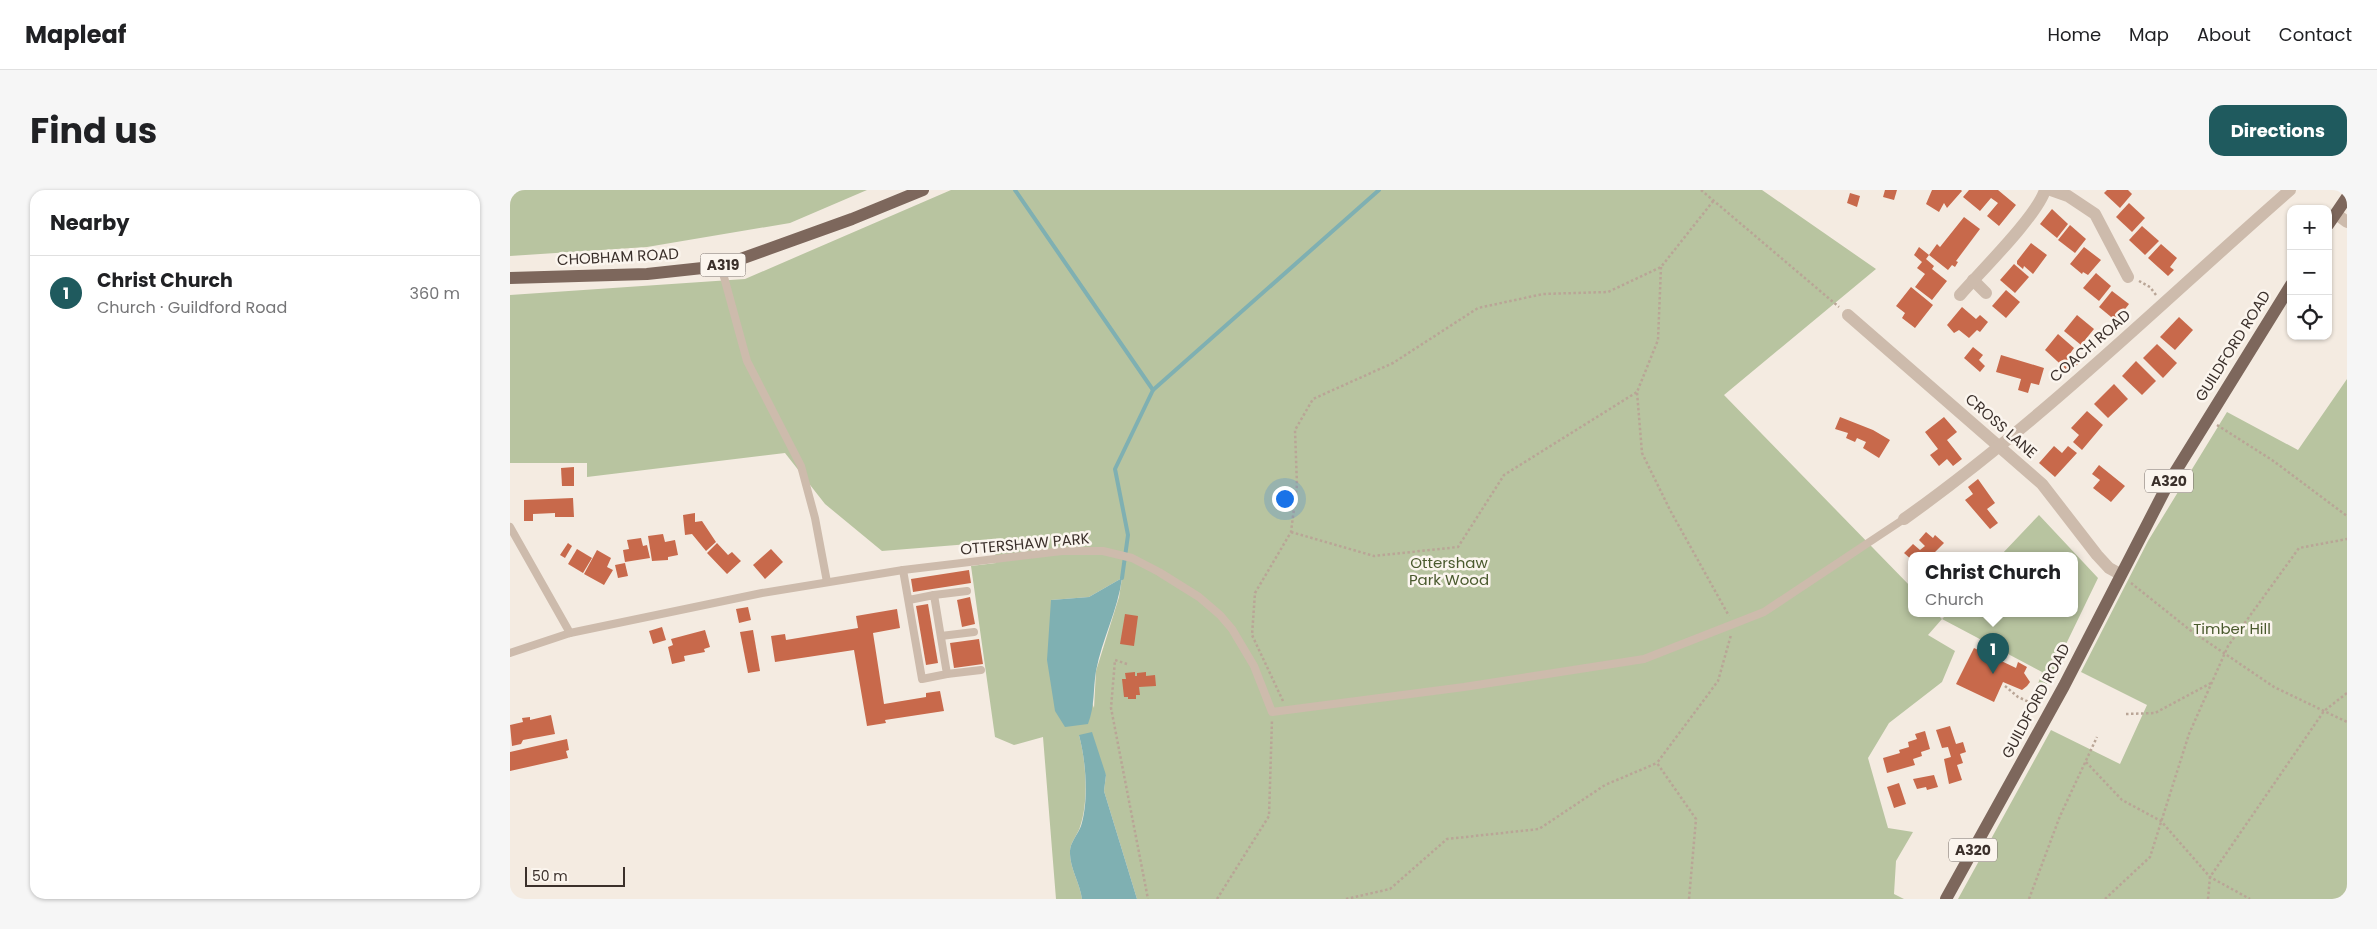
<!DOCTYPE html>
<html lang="en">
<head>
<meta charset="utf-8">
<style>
  :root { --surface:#fff; --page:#f6f6f6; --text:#202124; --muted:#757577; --line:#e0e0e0; --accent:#1f5a5e }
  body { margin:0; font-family:Poppins,sans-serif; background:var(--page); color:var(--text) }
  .controls { position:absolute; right:15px; top:15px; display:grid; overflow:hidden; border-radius:10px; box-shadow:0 1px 4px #0004 }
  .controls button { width:45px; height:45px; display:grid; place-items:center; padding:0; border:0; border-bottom:1px solid var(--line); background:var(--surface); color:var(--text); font:25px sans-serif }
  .scale { position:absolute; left:15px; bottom:12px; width:100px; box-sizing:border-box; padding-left:5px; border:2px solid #3b302b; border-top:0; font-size:14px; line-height:18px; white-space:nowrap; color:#3b302b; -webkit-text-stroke:4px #fbf5ee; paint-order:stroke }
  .you { position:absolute; left:774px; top:308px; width:18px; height:18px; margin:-12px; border:4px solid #fff; border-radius:50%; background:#1a73e8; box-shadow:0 0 0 8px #1a73e833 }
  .badge { display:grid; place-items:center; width:32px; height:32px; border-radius:50%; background:var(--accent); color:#fff; font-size:16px; font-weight:700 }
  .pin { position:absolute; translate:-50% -41px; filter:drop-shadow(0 1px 2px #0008) }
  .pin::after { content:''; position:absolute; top:26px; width:18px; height:15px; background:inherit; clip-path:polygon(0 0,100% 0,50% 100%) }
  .popup { position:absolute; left:1398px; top:362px; width:170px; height:65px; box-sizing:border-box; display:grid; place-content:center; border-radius:10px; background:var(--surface); filter:drop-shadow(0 1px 4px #0005); font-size:16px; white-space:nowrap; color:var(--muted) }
  .popup b { font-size:19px; color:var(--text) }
  .popup::after { content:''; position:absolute; left:50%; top:100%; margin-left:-10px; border:10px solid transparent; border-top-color:var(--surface) }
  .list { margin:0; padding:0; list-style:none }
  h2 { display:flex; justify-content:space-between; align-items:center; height:65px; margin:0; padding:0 20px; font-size:21px }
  h2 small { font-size:16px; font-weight:400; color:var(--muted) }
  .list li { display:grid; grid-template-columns:32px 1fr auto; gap:15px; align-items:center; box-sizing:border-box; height:75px; padding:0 20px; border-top:1px solid var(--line) }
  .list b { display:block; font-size:19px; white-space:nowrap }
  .list p { margin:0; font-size:16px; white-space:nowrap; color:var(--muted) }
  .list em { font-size:16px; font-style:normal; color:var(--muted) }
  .icon { flex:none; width:28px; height:28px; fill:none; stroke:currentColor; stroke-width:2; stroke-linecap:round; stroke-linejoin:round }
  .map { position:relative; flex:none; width:1837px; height:709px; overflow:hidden; border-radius:15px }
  header { display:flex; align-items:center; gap:30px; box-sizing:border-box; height:70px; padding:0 25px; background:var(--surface); border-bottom:1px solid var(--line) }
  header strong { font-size:24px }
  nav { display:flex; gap:28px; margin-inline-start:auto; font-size:18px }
  .intro { display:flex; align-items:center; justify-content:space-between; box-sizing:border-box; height:120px; padding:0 30px }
  h1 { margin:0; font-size:35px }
  .button { padding:12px 22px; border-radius:15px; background:var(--accent); color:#fff; font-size:18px; font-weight:700 }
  main { display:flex; gap:30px; padding:0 30px }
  aside { flex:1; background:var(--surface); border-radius:15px; box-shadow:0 1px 4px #0004 }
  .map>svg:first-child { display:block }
  .green { fill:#b8c4a0; fill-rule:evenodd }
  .water { fill:#7fb0b2 }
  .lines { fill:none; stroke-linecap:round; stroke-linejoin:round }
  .stream { stroke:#7fb0b2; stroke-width:4 }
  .building { fill:#c8694b }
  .path { stroke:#b9a596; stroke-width:2.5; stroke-dasharray:2.5 2.5; stroke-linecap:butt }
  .service { stroke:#cdbbac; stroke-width:8 }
  .minor { stroke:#cdbbac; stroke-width:12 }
  .primary { stroke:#7d675c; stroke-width:12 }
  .labels { text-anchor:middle; stroke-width:5; stroke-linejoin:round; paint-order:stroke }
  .shield { fill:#fbf5ee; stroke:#756b66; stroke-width:1 }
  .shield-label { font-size:14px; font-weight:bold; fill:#3b302b }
  .street-label { font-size:15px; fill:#3b302b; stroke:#fbf5ee }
  .park-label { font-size:15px; fill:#4a5a2e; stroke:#fbf5ee }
</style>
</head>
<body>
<header>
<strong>Mapleaf</strong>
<nav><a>Home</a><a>Map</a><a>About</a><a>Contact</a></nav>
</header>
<div class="intro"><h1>Find us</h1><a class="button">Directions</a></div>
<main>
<aside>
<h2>Nearby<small></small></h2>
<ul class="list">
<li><span class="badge">1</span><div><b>Christ Church</b><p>Church · Guildford Road</p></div><em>360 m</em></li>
</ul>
</aside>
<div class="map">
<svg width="1837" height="709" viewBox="0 0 1837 709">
  <rect width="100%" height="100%" fill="#f4ebe1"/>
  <g class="green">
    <polygon points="0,0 357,0 280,33 137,57 0,66"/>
    <path d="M441,0H1252L1366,79L1214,205L1402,398V423H1426L1432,429L1438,423H1564V365H1491L1529,325L1588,388L1528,512L1523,509L1532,482L1432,429L1418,445L1445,461L1432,492L1379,533L1358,568L1378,638L1403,642L1386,671L1384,704L1394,709H627L594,601L596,585L569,545C576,571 579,611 570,637C568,644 560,653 560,661C559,677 570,693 572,709H546L533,547L504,555L485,547L461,376L486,373L484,352L372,361L315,314L275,263L77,287V273H0V105L235,89ZM612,388L609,407L586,481L584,518L541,410L579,407Z"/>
    <polygon points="1837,189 1837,709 1448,709 1541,540 1610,574 1637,515 1571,482 1638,351 1717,222 1788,260"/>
  </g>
  <g class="water">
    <path d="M612,388C608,420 592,449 586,481C583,499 585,516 578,534L555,537L545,521L537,470L541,410L579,407Z"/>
    <path d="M582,542L596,585L594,601L627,709H572C570,693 559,677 560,661C560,653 568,644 571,636C579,611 576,571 569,545Z"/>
  </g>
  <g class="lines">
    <g class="stream">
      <polyline points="505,0 643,200"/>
      <polyline points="612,388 618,345 605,279 643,200 869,0"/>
    </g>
  </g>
  <g class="building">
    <polygon points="1375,0 1387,0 1384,10 1373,7"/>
    <polygon points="1422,0 1451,0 1452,1 1437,18 1434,13 1429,22 1416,14"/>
    <polygon points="1459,0 1488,0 1506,15 1489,36 1477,26 1488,13 1481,8 1470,21 1453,7"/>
    <polygon points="1597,0 1618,0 1622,4 1610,18 1594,3"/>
    <polygon points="1340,3 1350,6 1347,17 1337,13"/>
    <polygon points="1619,13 1635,28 1622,42 1606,27"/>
    <polygon points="1542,19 1558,34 1547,48 1530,34"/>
    <polygon points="1454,27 1470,39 1446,71 1448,72 1445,77 1442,75 1438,80 1419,65 1427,54 1430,57"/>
    <polygon points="1560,35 1576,49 1565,63 1548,50"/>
    <polygon points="1632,36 1649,51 1635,65 1619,50"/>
    <polygon points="1521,53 1537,65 1523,84 1514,76 1513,79 1507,74 1507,71"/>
    <polygon points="1651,54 1667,68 1660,77 1664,80 1658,86 1638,68"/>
    <polygon points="1409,57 1419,65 1416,69 1424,76 1422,79 1437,91 1422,110 1405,97 1415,84 1407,78 1412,72 1404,65"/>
    <polygon points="1574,57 1591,70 1578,85 1573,82 1572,84 1560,74"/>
    <polygon points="1504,74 1519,87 1505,103 1490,90"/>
    <polygon points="1586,83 1601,96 1589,111 1573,98"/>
    <polygon points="1401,97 1423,115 1405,138 1392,128 1395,123 1386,116"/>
    <polygon points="1496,100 1510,112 1496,128 1482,116"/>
    <polygon points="1602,101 1619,114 1606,131 1589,117"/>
    <polygon points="1452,117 1466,129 1470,125 1478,132 1470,142 1467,140 1459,148 1449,140 1444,143 1437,135"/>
    <polygon points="1567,125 1584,139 1571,155 1554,141"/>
    <polygon points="1669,127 1683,140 1665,160 1650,147"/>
    <polygon points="1548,144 1564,158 1559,165 1568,174 1559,182 1535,160"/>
    <polygon points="1647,154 1667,173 1653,188 1633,168"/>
    <polygon points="1463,157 1473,165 1469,170 1475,176 1470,182 1454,168"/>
    <polygon points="1491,165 1534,178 1529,195 1521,193 1518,203 1508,200 1511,189 1486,182"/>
    <polygon points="1626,171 1646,191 1632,205 1612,186"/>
    <polygon points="1604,194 1618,209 1598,228 1584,214"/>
    <polygon points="1577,221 1593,235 1572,260 1563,252 1569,245 1561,238"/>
    <polygon points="1330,227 1363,240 1380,250 1369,268 1353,258 1356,252 1347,248 1345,252 1336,248 1338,243 1325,239"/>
    <polygon points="1434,227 1447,242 1437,250 1452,269 1443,276 1437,269 1429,276 1420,265 1428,259 1415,242"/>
    <polygon points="1544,256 1552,263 1558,256 1567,263 1545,287 1529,273"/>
    <polygon points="1589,275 1615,296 1601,312 1583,298 1590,290 1582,284"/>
    <polygon points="64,277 64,296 52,296 51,278"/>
    <polygon points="1468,289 1485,313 1477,319 1488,333 1480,339 1455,310 1463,304 1458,297"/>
    <polygon points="63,308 64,327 45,327 45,323 23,324 23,331 14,331 14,310"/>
    <polygon points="185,323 185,332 192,331 206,352 196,361 182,344 175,345 173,325"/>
    <polygon points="1416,342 1423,348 1425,345 1434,353 1422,365 1402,365 1402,370 1394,363 1403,354 1410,360 1415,356 1409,350"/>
    <polygon points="153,344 155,352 165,350 168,365 158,367 158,370 142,371 138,346"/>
    <polygon points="131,348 133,356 137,355 140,368 115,372 113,360 119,359 117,350"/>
    <polygon points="58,353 62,356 55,368 50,365"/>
    <polygon points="207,353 218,365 222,362 231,371 217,384 197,363"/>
    <polygon points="67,359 82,368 73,383 58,374"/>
    <polygon points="261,359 273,372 255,389 243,375"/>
    <polygon points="87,360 101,368 97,377 103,380 94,395 74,384"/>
    <polygon points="115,373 118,386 108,388 105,375"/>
    <polygon points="459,380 461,393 403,402 401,389"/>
    <polygon points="460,407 465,434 452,437 447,410"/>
    <polygon points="418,414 428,473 416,475 406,416"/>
    <polygon points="238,417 241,430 229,433 226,419"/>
    <polygon points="387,419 390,438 363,443 374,514 416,507 416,503 430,501 434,521 375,530 376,533 357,536 344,460 265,472 261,446 275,444 276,450 348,438 346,426"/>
    <polygon points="615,424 628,426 624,456 610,454"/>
    <polygon points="152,437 156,450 143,454 139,441"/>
    <polygon points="195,440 200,457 194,459 195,462 174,466 175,471 162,474 158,457 163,455 161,449"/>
    <polygon points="243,440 250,481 238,483 230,442"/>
    <polygon points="469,449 473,474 444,478 440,453"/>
    <polygon points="1464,458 1506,478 1508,472 1517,477 1514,483 1520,492 1517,496 1512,500 1493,492 1484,512 1446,494"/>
    <polygon points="625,482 625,486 627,486 627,483 636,482 636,486 645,485 646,496 629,497 630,505 626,505 626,509 618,509 618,507 614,507 612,489 616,489 615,483"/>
    <polygon points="41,525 45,544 13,550 11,554 2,556 0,535 13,532 12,528 20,527 20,530"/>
    <polygon points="1440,536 1446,554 1453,552 1456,562 1450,564 1453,573 1447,575 1452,590 1439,594 1434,569 1441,567 1438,557 1432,558 1426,540"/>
    <polygon points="1415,541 1420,559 1411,562 1412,566 1403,569 1405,575 1377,583 1373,568 1390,563 1389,560 1399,557 1398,552 1407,549 1405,544"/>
    <polygon points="57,549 59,560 56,561 58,568 0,581 0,562"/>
    <polygon points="1424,585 1428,597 1417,600 1416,597 1407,599 1403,589"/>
    <polygon points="1389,593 1396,614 1384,618 1377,597"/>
  </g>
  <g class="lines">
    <g class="path">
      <polyline points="1191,0 1329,117"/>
      <polyline points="1151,77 1148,150 1127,202 1132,263 1160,320 1219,426"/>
      <polyline points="1629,91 1640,97 1646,105"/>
      <polyline points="1707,235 1762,270 1837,326"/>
      <polyline points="781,342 864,366 948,357 994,285 1127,202"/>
      <polyline points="1621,393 1680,440 1764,497 1837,532"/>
      <polyline points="617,474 605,470 601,518 638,709"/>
      <polyline points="1495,496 1508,507 1528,516"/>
      <polyline points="773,511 742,445 745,403 781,342 787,295 785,240 803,209 883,173 968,118 1033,104 1098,102 1151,77 1204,10"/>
      <polyline points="1616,524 1645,523 1701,493"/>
      <polyline points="1576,572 1612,610 1651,631 1700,687 1740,709"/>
      <polyline points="707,709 759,626 762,530"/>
      <polyline points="836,709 880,699 937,649 1029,639 1095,595 1147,573"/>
      <polyline points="1179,709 1186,629 1147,573 1208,491 1221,445"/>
      <polyline points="1519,709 1550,626 1587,547"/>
      <polyline points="1595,709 1640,667 1679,544 1718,456 1789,358 1837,349"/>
      <polyline points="1698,709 1700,687 1814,521 1837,503"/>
    </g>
    <g class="service">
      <polyline points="211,76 237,171 291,276 305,328 317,392"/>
      <polyline points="0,337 60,443"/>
      <polyline points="393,380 412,489 437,484 424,405 399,410"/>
      <polyline points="424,405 457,401"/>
      <polyline points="431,446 464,442"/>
      <polyline points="0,463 60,443 252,403 393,380 552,361 593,361 622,368 649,382 689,407 710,425 722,439 744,476 762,522 954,497 1134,469 1254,422 1394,329"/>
      <polyline points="437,484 471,480"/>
    </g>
    <g class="minor">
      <polyline points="1541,0 1558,6 1585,24 1618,87"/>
      <polyline points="1826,24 1837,32"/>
      <polyline points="1463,90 1476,103"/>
      <path d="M1450,105C1470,82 1527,26 1535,0"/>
      <polyline points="1338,125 1532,294 1587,365 1599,378 1610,384"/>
      <path d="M1394,329C1532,231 1653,111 1780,0"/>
    </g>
    <g class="primary">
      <polyline points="1818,35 1837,7"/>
      <polyline points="0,88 137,84 211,76 342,29 413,0"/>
      <polyline points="1436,709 1554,496 1659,292 1781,95"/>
    </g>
  </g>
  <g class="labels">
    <g class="shield">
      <rect x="190.5" y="63.5" width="45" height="23" rx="4"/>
      <rect x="1635" y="279.5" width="48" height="23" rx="4"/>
      <rect x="1439" y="648.5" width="48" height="23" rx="4"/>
    </g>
    <g class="shield-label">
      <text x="213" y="80">A319</text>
      <text x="1659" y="296">A320</text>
      <text x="1463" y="665">A320</text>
    </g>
    <g class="street-label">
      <text transform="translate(108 67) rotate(-3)" y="5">CHOBHAM ROAD</text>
      <text transform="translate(1580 156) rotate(-41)" y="5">COACH ROAD</text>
      <text transform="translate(1723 156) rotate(-58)" y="5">GUILDFORD ROAD</text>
      <text transform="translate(1491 236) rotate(41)" y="5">CROSS LANE</text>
      <text transform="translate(515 354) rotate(-5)" y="5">OTTERSHAW PARK</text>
      <text transform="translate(1526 511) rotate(-62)" y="5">GUILDFORD ROAD</text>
    </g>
    <g class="park-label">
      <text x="939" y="378">Ottershaw<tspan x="939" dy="17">Park Wood</tspan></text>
      <text x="1722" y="444">Timber Hill</text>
    </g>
  </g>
</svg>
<div class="controls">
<button>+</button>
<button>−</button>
<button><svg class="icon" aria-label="locate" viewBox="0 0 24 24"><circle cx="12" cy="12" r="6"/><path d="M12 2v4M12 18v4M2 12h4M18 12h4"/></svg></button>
</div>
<div class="scale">50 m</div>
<div class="you"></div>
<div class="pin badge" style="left:1483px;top:484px">1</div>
<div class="popup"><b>Christ Church</b>Church</div>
</div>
</main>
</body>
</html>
